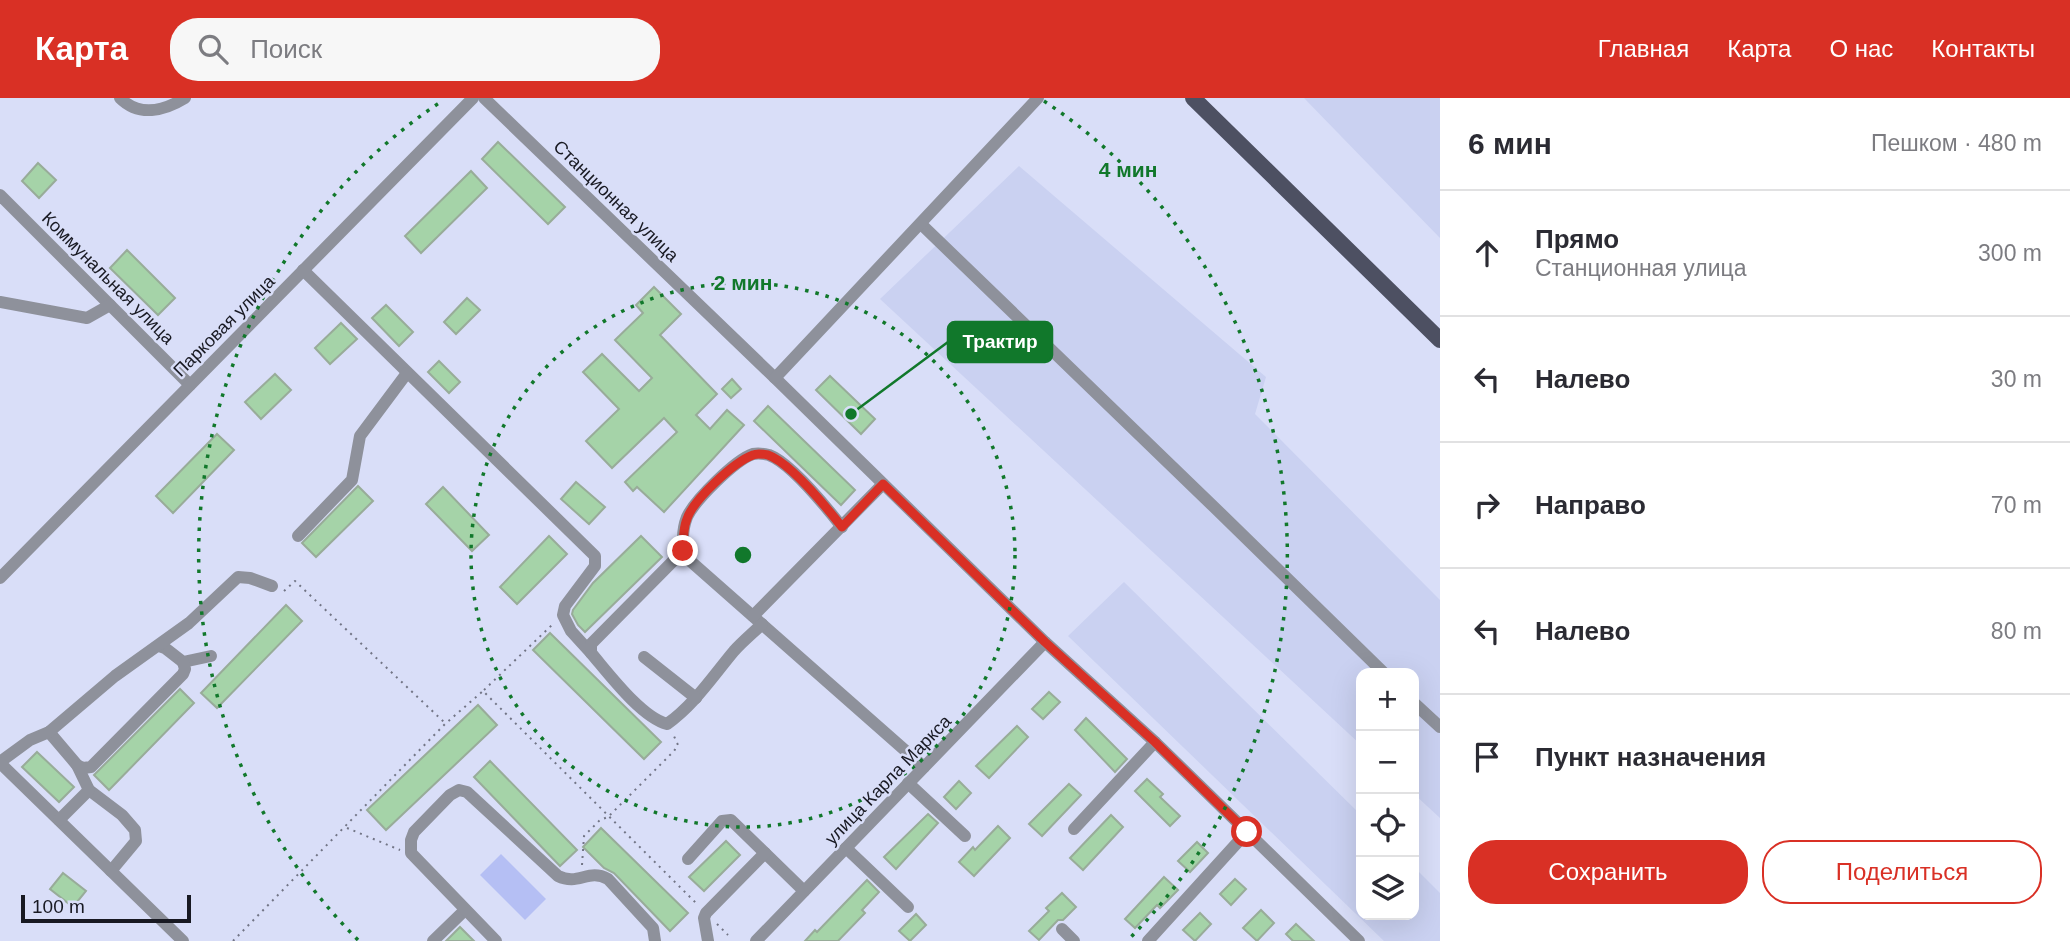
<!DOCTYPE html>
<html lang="ru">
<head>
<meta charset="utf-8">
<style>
  :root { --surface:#fff; --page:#f7f7f7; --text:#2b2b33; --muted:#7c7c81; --line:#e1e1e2; --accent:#d93025 }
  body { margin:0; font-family:Helvetica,sans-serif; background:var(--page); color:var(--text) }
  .controls { position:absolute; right:21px; bottom:21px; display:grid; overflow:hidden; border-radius:14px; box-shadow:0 7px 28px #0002 }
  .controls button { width:63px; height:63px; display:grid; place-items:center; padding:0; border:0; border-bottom:2px solid var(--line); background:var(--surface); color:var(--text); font:35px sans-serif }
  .scale { position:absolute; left:21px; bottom:18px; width:170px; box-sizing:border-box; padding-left:7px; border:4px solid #181922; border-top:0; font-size:19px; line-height:24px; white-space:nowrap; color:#181922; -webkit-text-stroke:5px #d9def8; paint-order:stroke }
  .stop { position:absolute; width:21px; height:21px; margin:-16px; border:5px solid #d93025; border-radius:50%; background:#fff }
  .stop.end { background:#d93025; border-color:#fff; box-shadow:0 2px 7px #0008 }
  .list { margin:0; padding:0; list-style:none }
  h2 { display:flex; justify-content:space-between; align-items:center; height:91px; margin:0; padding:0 28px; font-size:30px }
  h2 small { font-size:23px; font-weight:400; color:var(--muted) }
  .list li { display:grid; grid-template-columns:46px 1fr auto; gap:21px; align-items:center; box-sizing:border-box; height:126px; padding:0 28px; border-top:2px solid var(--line) }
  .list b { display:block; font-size:26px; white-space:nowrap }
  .list p { margin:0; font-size:23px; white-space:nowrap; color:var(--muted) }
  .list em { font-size:23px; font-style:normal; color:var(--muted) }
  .actions { display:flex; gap:14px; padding:21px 28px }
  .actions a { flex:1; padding:16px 0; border:2px solid var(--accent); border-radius:28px; text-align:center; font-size:24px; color:var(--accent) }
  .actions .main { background:var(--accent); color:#fff }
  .icon { flex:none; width:38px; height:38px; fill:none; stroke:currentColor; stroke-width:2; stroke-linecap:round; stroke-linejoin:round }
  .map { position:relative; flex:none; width:1440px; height:843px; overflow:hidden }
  header { display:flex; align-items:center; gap:42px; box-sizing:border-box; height:98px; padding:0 35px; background:var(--accent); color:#fff }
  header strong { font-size:33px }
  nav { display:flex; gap:38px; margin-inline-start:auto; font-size:24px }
  .search { width:490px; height:63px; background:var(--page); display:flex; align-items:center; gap:18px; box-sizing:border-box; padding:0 24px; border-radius:28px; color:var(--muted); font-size:26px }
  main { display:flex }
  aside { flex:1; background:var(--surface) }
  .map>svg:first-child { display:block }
  .built { fill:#cad1f1 }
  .green { fill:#b5bff4 }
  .building { fill:#a5d3a8; stroke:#98ac99; stroke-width:2 }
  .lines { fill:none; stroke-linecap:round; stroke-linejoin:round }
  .path { stroke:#727586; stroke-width:2; stroke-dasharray:2 5; stroke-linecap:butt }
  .minor { stroke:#8e919b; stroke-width:12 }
  .major { stroke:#4d5062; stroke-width:16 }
  .route { stroke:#d93025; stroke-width:9 }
  .ring { fill:none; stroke:#11782b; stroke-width:3.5; stroke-dasharray:3.5 7 }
  .labels { text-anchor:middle; stroke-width:5; stroke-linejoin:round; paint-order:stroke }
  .street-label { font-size:18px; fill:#181922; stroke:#d9def8 }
  .centre { fill:#11782b; stroke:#d9def8; stroke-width:3.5 }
  .ring-label { font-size:21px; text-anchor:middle; font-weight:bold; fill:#11782b; stroke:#d9def8; stroke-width:5; stroke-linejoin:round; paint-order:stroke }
  .leader { fill:none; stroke:#11782b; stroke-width:2.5 }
  .callout-dot { fill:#11782b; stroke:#d9def8; stroke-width:2.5 }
  .callout { fill:#11782b; stroke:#11782b; stroke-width:2.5 }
  .callout-label { font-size:19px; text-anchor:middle; font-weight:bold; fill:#fff }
</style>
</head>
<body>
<header>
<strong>Карта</strong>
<div class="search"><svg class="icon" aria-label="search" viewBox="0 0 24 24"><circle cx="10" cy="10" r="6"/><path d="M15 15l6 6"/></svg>Поиск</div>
<nav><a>Главная</a><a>Карта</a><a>О нас</a><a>Контакты</a></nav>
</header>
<main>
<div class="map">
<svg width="1440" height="843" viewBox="0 0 1440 843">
  <rect width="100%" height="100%" fill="#d9def8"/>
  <g class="built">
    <polygon points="1304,0 1440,0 1440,140"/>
    <polygon points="1019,68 1266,279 1255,316 1440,502 1440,720 1414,696 1414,575 1361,575 1361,647 880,201"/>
    <polygon points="1124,484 1361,717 1361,817 1414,817 1414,769 1440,795 1440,843 1384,843 1068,538"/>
  </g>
  <polygon class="green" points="501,756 546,801 525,822 480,777"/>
  <g class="building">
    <polygon points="498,44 565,109 548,126 482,61"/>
    <polygon points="38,65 56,82 39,100 22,83"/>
    <polygon points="471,73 487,90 421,155 405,138"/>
    <polygon points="127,152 175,200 158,217 110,170"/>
    <polygon points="654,189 681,216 660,237 717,296 696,317 710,331 727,312 744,327 664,414 637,389 633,393 625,384 677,334 664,320 612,370 586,343 619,311 583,274 602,256 639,293 652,280 615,242 643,215 636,207"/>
    <polygon points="467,200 480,212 456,236 444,224"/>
    <polygon points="386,207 413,234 399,248 372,220"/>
    <polygon points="341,225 357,241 330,266 315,250"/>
    <polygon points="439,263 460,284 449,295 428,274"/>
    <polygon points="275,276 291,292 261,321 245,304"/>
    <polygon points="830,278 875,321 861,336 816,292"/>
    <polygon points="732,281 741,291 731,300 722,291"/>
    <polygon points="768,308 855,392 841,407 754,323"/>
    <polygon points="217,336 234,352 173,415 156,398"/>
    <polygon points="576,384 605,409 589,426 561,401"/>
    <polygon points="358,388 373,403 316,459 302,445"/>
    <polygon points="443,389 489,437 472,453 426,406"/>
    <polygon points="549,438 567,456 517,506 500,489"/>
    <polygon points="641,438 662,459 585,534 578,527 572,516 573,512 593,485"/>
    <polygon points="286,507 302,523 217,610 201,595"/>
    <polygon points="550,535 661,644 644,661 533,552"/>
    <polygon points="180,591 194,605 109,692 94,677"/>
    <polygon points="1049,594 1060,604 1043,621 1032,611"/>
    <polygon points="478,607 497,627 386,732 367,712"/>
    <polygon points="1086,620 1127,661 1115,674 1075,632"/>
    <polygon points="1017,628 1028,639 989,680 976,668"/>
    <polygon points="37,654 74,689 59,704 22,669"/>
    <polygon points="490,663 577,752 560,768 474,679"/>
    <polygon points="1147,681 1163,696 1160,699 1180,718 1170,728 1135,693"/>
    <polygon points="959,683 971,695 956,711 944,699"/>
    <polygon points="1069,686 1081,697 1042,738 1029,726"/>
    <polygon points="928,716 938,725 896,771 884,759"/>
    <polygon points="1111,717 1123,729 1083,772 1070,760"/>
    <polygon points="998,728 1010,740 974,778 959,764 973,749 975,752"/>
    <polygon points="601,730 688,815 670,833 614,775 604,770 583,749"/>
    <polygon points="726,743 740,757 704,793 689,779"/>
    <polygon points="1197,744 1208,755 1190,774 1178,763"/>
    <polygon points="63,775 86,793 73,809 50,791"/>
    <polygon points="1164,779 1178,792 1160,810 1157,807 1135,830 1125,821"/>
    <polygon points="1235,781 1246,791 1231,807 1220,796"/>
    <polygon points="867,782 879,794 862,812 865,815 838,843 805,843 815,832 817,834"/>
    <polygon points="1062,795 1076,809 1063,822 1058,822 1039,842 1029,833 1049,813 1046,810"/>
    <polygon points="1261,812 1274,825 1257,843 1243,830"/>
    <polygon points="1200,815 1211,826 1195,843 1183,832"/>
    <polygon points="916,816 926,827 910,843 899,833"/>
    <polygon points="1296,826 1314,843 1293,843 1286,836"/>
    <polygon points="460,829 474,843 446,843"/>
  </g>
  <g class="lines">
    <g class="path">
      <polyline points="284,493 295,483 445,625"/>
      <polyline points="484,592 553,526"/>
      <polyline points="347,730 400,752"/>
      <polyline points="582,767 584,738 600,722 608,719 674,653 678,647 673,636"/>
      <polyline points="717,826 728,837"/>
      <polyline points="233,843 445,626 483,593 698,807"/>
    </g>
    <g class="minor">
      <path d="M120,0C139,19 164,13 185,0"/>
      <polyline points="484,0 775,280 1045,544 1155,644 1359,843"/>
      <polyline points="0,97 190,287"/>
      <polyline points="921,126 1214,409 1384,575"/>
      <polyline points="303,172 595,458 595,468 565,508 563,517 571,533 591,555"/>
      <polyline points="0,204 87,220 110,207"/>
      <polyline points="775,280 1038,0"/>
      <path d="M842,429C827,410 791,365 769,357C765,356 758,355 753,356C735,362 695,402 687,419C682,432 681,449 688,461L924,669"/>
      <polyline points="298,438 352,382 360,338 407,275"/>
      <path d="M683,453L591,546V555C609,576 641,619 667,626C694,607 713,578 734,553C743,543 753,535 762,526"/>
      <polyline points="0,480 473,0"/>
      <polyline points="753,518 883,386"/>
      <polyline points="159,548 165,550 183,564 211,558"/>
      <polyline points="644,559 696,600"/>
      <polyline points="1414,605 1440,629"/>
      <polyline points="49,634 77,667 89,692 122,717 135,732 136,743 111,773"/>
      <polyline points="0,664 30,642 49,634 115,578 189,525 238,479 250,480 272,488"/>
      <polyline points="0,665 183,843"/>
      <polyline points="77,667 83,670 91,669 183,576 185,571 183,564"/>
      <polyline points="908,685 965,738"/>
      <polyline points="59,722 89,692"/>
      <polyline points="1074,731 1155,644"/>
      <polyline points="846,750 908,809"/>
      <polyline points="688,761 722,723 731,722 804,793"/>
      <polyline points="1062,831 1074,843"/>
      <polyline points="433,843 465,812"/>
      <path d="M496,843L411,755V742L414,734L450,697L459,692L467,694L558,778C579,788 588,770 608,781L653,830L655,843"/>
      <polyline points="708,843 704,820 706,815 765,755"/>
      <polyline points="756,843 1045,544"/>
      <polyline points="1148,843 1247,734"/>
    </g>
    <polyline class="major" points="1193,0 1440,242"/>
  </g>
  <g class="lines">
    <path class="route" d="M683,453C683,443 683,430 687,421C693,402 734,364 753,357C757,355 763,356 768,357C791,365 827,410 842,429L883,386L1045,544L1155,644L1247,734"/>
  </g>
  <g class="ring">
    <circle cx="743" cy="457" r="272"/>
    <path d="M358 842A545 545 0 0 1 442 3M1044 3A545 545 0 0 1 1128 842"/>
  </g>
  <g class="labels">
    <g class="street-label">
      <text transform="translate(616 103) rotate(44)" y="6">Станционная улица</text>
      <text transform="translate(108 180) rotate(45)" y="6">Коммунальная улица</text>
      <text transform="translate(224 228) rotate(-45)" y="6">Парковая улица</text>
      <text transform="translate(888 682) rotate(-46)" y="6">улица Карла Маркса</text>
    </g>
  </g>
  <circle cx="743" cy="457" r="10" class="centre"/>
  <g class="ring-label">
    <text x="1128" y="79">4 мин</text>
    <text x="743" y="192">2 мин</text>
  </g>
  <path class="leader" d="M851 316L948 244"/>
  <circle class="callout-dot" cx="851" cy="316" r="7"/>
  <rect class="callout" x="948" y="224" width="104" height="40" rx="7"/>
  <g class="callout-label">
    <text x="1000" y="250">Трактир</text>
  </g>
</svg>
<div class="controls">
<button>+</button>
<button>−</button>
<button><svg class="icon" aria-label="locate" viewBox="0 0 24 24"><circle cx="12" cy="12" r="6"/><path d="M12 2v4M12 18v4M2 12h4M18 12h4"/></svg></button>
<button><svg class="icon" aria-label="layers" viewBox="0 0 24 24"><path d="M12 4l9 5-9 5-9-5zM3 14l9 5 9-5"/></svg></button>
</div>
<div class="scale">100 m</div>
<div class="stop" style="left:1247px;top:734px"></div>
<div class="stop end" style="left:683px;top:453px"></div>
</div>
<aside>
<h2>6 мин<small>Пешком · 480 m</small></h2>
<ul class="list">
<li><svg class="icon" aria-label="ahead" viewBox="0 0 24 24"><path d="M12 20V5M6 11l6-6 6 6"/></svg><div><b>Прямо</b><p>Станционная улица</p></div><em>300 m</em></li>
<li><svg class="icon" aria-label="left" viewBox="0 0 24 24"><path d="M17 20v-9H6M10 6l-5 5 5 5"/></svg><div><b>Налево</b></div><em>30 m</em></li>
<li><svg class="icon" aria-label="right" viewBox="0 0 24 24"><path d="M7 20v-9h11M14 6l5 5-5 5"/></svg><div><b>Направо</b></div><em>70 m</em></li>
<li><svg class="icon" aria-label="left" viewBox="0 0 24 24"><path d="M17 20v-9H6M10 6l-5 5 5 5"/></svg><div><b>Налево</b></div><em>80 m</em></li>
<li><svg class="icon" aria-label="arrive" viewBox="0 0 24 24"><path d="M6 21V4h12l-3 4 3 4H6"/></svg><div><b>Пункт назначения</b></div></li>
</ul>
<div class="actions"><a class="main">Сохранить</a><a>Поделиться</a></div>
</aside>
</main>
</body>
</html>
